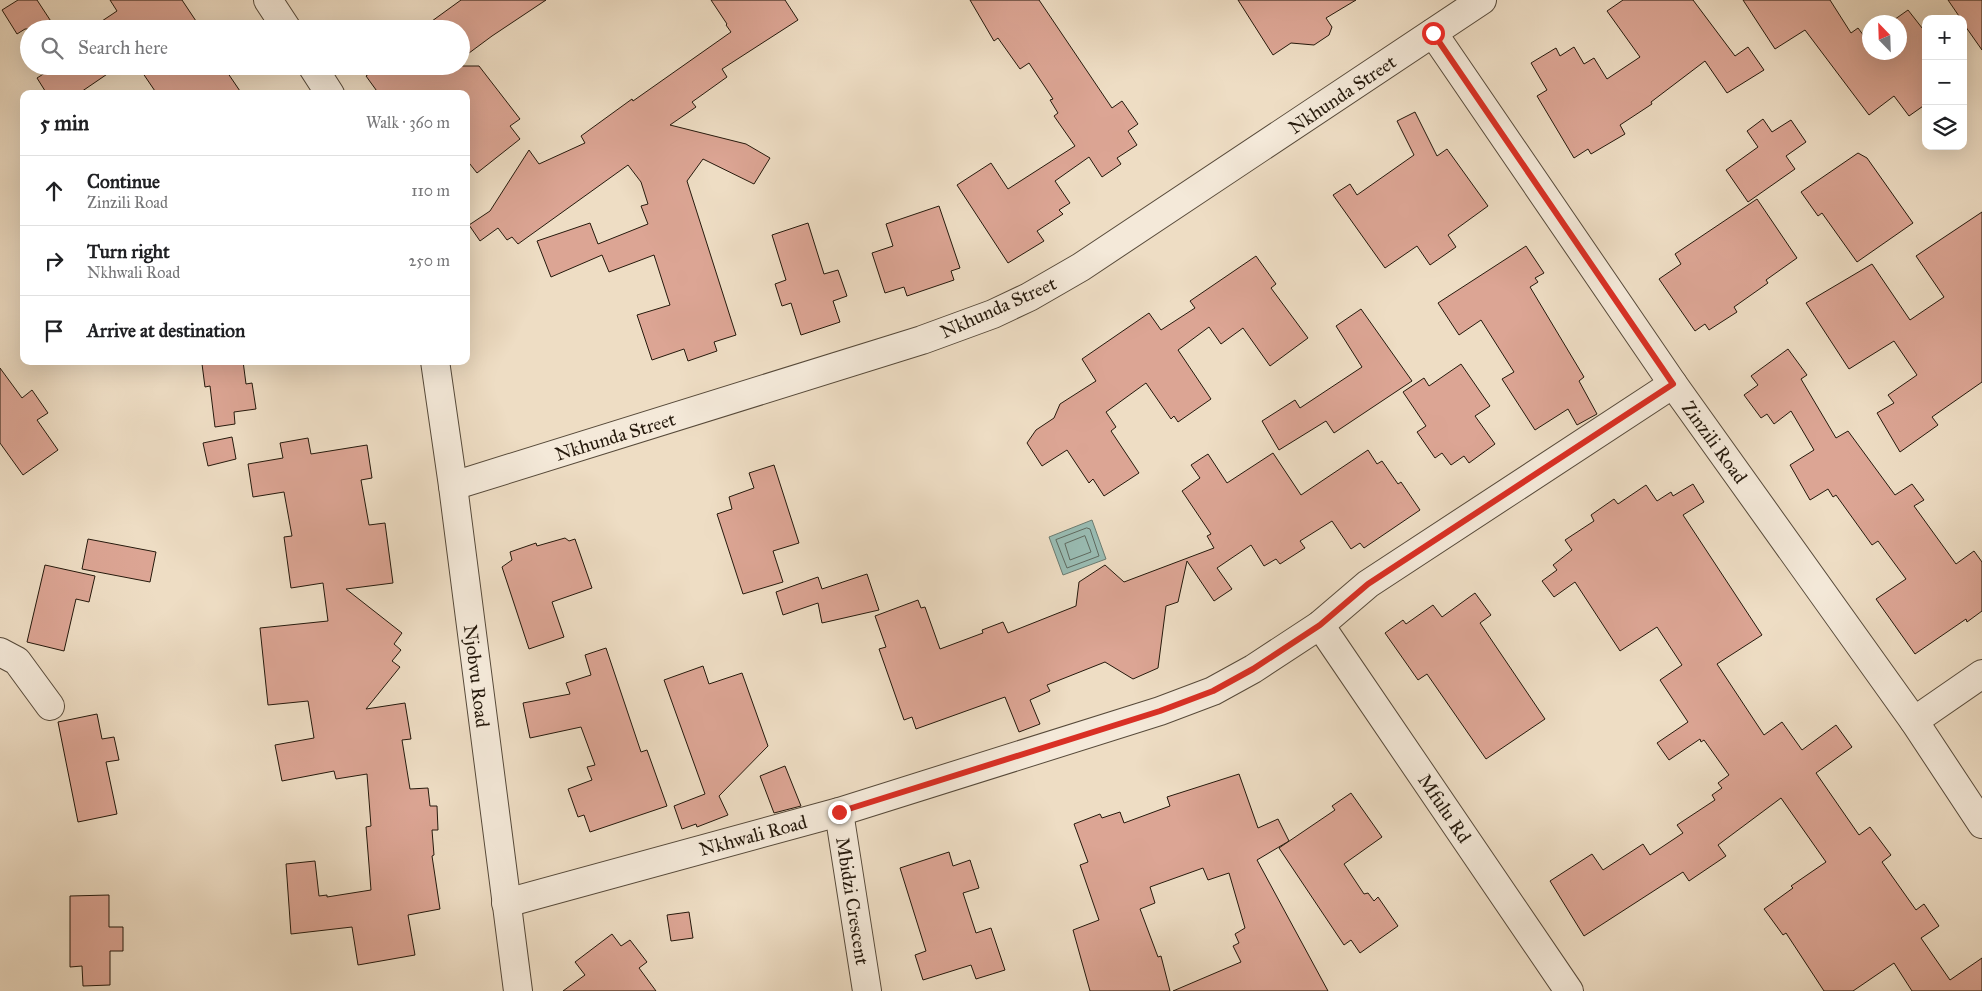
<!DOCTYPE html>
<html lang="en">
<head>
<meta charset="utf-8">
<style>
  :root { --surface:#fff; --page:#f2f2f2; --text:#202124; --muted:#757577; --line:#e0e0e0 }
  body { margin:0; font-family:"IM FELL Great Primer",serif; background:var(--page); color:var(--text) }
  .controls { position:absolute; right:15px; top:15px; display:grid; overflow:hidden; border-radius:10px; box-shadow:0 5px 20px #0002 }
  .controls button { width:45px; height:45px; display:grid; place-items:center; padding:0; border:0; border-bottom:1px solid var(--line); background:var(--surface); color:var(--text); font:25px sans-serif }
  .compass { position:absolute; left:1862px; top:15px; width:45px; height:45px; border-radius:50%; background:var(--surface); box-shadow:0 5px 20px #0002; rotate:337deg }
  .stop { position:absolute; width:15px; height:15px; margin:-11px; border:4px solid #d93025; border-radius:50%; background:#fff }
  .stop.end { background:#d93025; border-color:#fff; box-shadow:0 1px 5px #0008 }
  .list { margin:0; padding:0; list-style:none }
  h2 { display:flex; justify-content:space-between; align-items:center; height:65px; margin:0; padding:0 20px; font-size:21px }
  h2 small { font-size:16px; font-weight:400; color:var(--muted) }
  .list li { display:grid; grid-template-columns:32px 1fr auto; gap:15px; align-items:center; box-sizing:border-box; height:70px; padding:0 20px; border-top:1px solid var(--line) }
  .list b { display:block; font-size:19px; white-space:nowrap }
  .list p { margin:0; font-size:16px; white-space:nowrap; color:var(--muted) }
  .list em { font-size:16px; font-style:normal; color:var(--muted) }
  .icon { flex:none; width:28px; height:28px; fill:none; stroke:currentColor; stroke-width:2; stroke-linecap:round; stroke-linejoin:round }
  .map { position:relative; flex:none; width:1982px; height:991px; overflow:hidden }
  .search { position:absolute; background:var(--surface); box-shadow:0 5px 20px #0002; left:20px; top:20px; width:450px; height:55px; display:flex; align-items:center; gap:12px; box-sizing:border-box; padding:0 18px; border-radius:28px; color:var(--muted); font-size:19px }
  .panel { position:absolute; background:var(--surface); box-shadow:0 5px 20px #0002; left:20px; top:90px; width:450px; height:275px; border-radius:10px }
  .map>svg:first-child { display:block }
  .water { fill:#99bcb3; stroke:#6b7b70 }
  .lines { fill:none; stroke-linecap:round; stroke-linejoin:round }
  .shore { stroke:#5f6a60; stroke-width:1 }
  .building { fill:#dca594; stroke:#25190c }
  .minor-casing { stroke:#574a3a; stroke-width:30 }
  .minor { stroke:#f4e9d9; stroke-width:28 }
  .route { stroke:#d93025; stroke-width:6 }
  .labels { text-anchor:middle; stroke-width:4; stroke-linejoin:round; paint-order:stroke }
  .street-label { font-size:19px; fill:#25190c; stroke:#f4e9d9 }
</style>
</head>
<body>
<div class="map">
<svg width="1982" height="991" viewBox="0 0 1982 991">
  <rect width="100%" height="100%" fill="#eeddc4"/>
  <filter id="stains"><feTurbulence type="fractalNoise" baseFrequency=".004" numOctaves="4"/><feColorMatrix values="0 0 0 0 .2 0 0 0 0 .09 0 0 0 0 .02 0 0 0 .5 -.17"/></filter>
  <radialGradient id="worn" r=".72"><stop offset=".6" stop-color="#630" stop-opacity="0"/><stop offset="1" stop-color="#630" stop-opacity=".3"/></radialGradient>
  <polygon class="water" points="1092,520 1106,559 1063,575 1049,537"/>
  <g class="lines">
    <g class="shore">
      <polygon points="1087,528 1090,529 1099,556 1067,568 1056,540"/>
      <polygon points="1085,536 1091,552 1070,560 1065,544"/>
    </g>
  </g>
  <g class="building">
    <polygon points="18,0 37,0 56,29 25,29 17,34 2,10"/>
    <polygon points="110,0 182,0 196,21 185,29 90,29 117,11"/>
    <polygon points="461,0 546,0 492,36 461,59 461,29 421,29"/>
    <polygon points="711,0 785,0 798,20 722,69 727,77 692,102 696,107 670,125 746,144 770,158 754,184 703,159 687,181 736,335 714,342 717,351 688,361 684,349 652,360 637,315 670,305 654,255 609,272 602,255 551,277 537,241 590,223 598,244 648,224 641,206 648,204 641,182 628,165 518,244 512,237 507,240 498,228 480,241 469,225 490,211 529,150 539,164 585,143 581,136 632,99 633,101 731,32 726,25 727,24"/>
    <polygon points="970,0 1039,0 1112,108 1122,101 1138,124 1128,131 1137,145 1117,158 1121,164 1102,177 1089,157 1055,181 1070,203 1059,210 1063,214 1037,231 1044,241 1008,263 957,185 991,163 1008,189 1075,146 1054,116 1058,113 1050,100 1053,99 1029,63 1020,69 998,38 994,41"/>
    <polygon points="1238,0 1356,0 1326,18 1332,27 1329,35 1314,45 1291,43 1273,55"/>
    <polygon points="1623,0 1693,0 1735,56 1748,47 1764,70 1727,93 1705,61 1651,102 1652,104 1620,125 1625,134 1591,154 1588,149 1574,158 1537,96 1547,90 1531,63 1556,48 1560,56 1574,47 1584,64 1594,58 1607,79 1640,57 1607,11"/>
    <polygon points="1743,0 1830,0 1851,33 1858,28 1867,40 1870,38 1870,52 1900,52 1900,22 1891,22 1908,10 1926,33 1926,104 1909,116 1894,96 1869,115 1805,30 1775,49"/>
    <polygon points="1948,0 1982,0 1982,50 1963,23 1963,19 1961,19"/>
    <polygon points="56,66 119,66 78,94 47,94 37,78"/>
    <polygon points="138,66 223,66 242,94 157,94"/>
    <polygon points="379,66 479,66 520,119 510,126 520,139 477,173 466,159 466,94 379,94 366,76"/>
    <polygon points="1415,112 1437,156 1447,149 1488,206 1448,235 1456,247 1430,265 1417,246 1385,268 1333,195 1350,184 1357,195 1414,155 1397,121"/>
    <polygon points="1763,119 1772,132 1791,120 1806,142 1786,156 1795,169 1748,202 1726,170 1758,147 1747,131"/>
    <polygon points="1858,153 1867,158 1913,223 1857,262 1822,213 1818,216 1801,192"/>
    <polygon points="1757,199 1797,258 1766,280 1768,283 1734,307 1737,312 1709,330 1705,324 1695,331 1659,279 1681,264 1675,254"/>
    <polygon points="939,206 960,268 951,271 954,280 907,296 904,287 885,293 872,253 893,246 886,224"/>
    <polygon points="1982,212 1982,382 1932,417 1938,425 1900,452 1877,413 1894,403 1888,395 1917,375 1894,341 1849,369 1806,303 1872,264 1910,320 1944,297 1916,256"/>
    <polygon points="808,223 824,274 838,270 847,296 833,301 840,322 801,335 791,303 782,306 775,284 786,280 772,235"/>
    <polygon points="1526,246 1544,273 1535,278 1538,282 1530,287 1584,377 1579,381 1597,414 1577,425 1568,409 1535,430 1502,379 1514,372 1481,320 1459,335 1438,303"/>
    <polygon points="1256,256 1276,284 1271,288 1308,338 1270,366 1243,328 1221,344 1209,327 1178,350 1211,399 1178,422 1174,416 1171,419 1146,383 1106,412 1116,427 1111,431 1139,473 1104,496 1093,479 1089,483 1067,450 1042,466 1027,443 1036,430 1054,418 1060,404 1096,381 1082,359 1149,313 1161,330 1195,308 1190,301"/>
    <polygon points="1361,309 1412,381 1334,433 1326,421 1279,450 1262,421 1295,400 1300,408 1362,367 1336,326"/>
    <polygon points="1788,349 1807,375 1801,379 1836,438 1848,431 1895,495 1912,484 1924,500 1914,506 1956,564 1974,551 1982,562 1982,611 1967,622 1966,619 1915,654 1876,599 1906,579 1878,541 1872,545 1836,495 1833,497 1828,489 1810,500 1790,465 1814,450 1791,411 1774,424 1767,414 1761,418 1744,395 1758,385 1751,376"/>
    <polygon points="223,361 243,361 246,384 252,383 256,409 234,412 235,424 215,427 210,386 205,387 202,364"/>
    <polygon points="1461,364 1490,406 1475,416 1495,444 1469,463 1464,456 1451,465 1442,453 1435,458 1417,432 1426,426 1403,392 1424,378 1429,386"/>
    <polygon points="0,368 22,398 32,390 48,413 37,420 58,450 23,475 0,443"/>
    <polygon points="232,437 236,459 208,466 203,443"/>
    <polygon points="308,438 311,454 367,445 372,478 361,480 369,525 385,523 393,583 346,589 402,633 394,644 401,650 392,661 400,667 366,709 405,703 411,739 402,740 410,789 428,788 430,806 437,806 438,830 432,830 434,855 432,856 440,909 408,915 415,955 358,965 352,927 291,934 286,864 315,861 319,896 327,895 327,897 371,890 366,827 371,826 367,774 336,779 334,771 282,781 275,745 314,738 308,701 268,705 260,628 328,621 323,583 291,588 284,537 292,536 284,492 253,497 248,464 283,458 280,443"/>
    <polygon points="1368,450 1377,464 1382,461 1398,484 1401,482 1420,510 1364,548 1360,543 1351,549 1332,521 1300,541 1305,548 1280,564 1276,559 1264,566 1251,545 1217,568 1232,589 1214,601 1187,561 1178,602 1166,606 1158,668 1133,679 1105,662 1047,685 1050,691 1030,700 1040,724 1019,732 1005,697 916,729 912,717 904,720 879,649 886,647 875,616 918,600 921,608 925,607 940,649 983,633 982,630 1003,622 1008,633 1076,606 1079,582 1105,565 1124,582 1214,548 1207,536 1211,534 1182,491 1200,478 1191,465 1208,454 1227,483 1273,453 1301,495"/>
    <polygon points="774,465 799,543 773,551 783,582 743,594 717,514 732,509 729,497 754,488 749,473"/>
    <polygon points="1693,484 1704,502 1683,515 1762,635 1717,664 1764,735 1782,722 1802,750 1836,725 1852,747 1816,773 1859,835 1870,827 1891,855 1882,862 1916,910 1924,904 1939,926 1921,938 1950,980 1982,958 1982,991 1912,991 1894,963 1853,991 1824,991 1786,933 1783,935 1764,909 1793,888 1791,886 1826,862 1781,798 1718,845 1726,856 1689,881 1683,872 1584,936 1550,881 1592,854 1603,870 1643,844 1650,855 1683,833 1677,825 1715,800 1712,795 1722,788 1718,783 1729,775 1704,740 1701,742 1700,739 1669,760 1657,743 1688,722 1660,680 1682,665 1657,627 1620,651 1575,582 1554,597 1542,581 1557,570 1553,565 1572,550 1565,540 1594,521 1591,515 1614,499 1618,504 1646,485 1657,501 1671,492 1673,496"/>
    <polygon points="565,538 569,541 575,539 592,588 552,602 564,637 529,649 502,567 512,560 510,552 536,543 537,546"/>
    <polygon points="88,539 156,552 150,582 82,569"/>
    <polygon points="45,565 95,576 89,602 76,599 64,651 27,642"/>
    <polygon points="867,574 879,610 822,623 818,603 783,615 776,592 818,577 822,589"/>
    <polygon points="1475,593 1491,615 1480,623 1545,719 1486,759 1427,674 1418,680 1385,633 1403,620 1406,624 1433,605 1442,617"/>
    <polygon points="606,648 641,752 647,750 667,806 590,832 584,815 578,817 568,789 592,780 587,767 595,765 581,727 530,738 523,703 570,694 566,683 591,675 585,655"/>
    <polygon points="703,666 709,684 742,673 768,746 719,796 728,815 697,827 696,824 682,829 674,806 705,794 664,680"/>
    <polygon points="97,714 102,739 114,737 119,760 106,762 117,814 78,822 58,722"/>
    <polygon points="785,766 801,806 774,813 760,776"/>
    <polygon points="1239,774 1258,828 1278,819 1289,841 1257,860 1328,991 1173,991 1241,962 1233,946 1239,943 1235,934 1245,928 1229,873 1208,880 1203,868 1150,887 1155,903 1140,909 1158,957 1161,956 1170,991 1090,991 1073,930 1099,920 1080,865 1088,862 1074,824 1100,814 1102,818 1120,812 1124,823 1170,806 1167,797"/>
    <polygon points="1351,793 1382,837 1344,864 1364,894 1368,893 1374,901 1378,897 1398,926 1360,953 1351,940 1344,945 1279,848 1335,810 1332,806"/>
    <polygon points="949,852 953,866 970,860 979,888 963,893 976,933 991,928 1005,970 976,979 971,965 923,980 915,955 926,951 900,868"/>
    <polygon points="109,895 109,927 123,927 123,951 110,951 110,985 83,986 82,966 70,967 70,896"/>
    <polygon points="689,912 693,938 671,941 667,915"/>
    <polygon points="612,934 621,946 630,940 647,962 639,968 656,991 563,991 585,975 575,962"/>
  </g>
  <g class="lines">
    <defs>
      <g id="minor">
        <polyline points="268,0 287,29"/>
        <polyline points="1433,33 1673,384 1914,721 1982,824"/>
        <polyline points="312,66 330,94"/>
        <polyline points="435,361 453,486 518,991"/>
        <polyline points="453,486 922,340 993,314 1029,297 1081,267 1482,0"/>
        <polyline points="1320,625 1569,991"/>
        <polyline points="0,652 17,661 50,706"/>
        <polyline points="1914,721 1982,674"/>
        <polyline points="839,812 867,991"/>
        <polyline points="506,903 839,812 1160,711 1213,691 1253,669 1320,625 1368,584 1673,384"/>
      </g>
    </defs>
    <use href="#minor" class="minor-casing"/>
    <use href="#minor" class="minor"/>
  </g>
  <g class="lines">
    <polyline class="route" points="839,812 1160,711 1213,691 1253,669 1320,625 1368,584 1673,384 1433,33"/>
  </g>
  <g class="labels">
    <g class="street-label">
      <text transform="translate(1342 94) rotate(-34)" y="7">Nkhunda Street</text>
      <text transform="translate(998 307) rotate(-24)" y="7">Nkhunda Street</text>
      <text transform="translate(615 436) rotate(-17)" y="7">Nkhunda Street</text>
      <text transform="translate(1715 442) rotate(54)" y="7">Zinzili Road</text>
      <text transform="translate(477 676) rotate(83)" y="7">Njobvu Road</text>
      <text transform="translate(1445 808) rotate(56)" y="7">Mfulu Rd</text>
      <text transform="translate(753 835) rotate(-15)" y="7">Nkhwali Road</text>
      <text transform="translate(853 901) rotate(81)" y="7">Mbidzi Crescent</text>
    </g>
  </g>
  <rect width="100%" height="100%" filter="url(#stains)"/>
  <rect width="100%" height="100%" fill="url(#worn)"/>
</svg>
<div class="controls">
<button>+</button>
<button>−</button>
<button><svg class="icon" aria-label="layers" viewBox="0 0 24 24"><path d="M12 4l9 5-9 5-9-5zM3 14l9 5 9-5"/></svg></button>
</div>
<svg class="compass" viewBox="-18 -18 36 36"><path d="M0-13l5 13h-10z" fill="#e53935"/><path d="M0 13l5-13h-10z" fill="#757577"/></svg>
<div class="stop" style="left:1433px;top:33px"></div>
<div class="stop end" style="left:839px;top:812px"></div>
<div class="search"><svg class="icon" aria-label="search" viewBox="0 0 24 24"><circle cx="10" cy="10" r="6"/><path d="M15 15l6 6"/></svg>Search here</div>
<section class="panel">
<h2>5 min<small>Walk · 360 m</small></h2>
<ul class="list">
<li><svg class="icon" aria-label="ahead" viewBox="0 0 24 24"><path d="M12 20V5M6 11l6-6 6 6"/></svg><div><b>Continue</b><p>Zinzili Road</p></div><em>110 m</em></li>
<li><svg class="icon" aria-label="right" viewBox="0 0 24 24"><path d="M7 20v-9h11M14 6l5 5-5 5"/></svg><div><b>Turn right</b><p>Nkhwali Road</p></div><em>250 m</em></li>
<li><svg class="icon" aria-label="arrive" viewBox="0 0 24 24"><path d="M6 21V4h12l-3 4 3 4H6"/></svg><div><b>Arrive at destination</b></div></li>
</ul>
</section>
</div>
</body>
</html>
